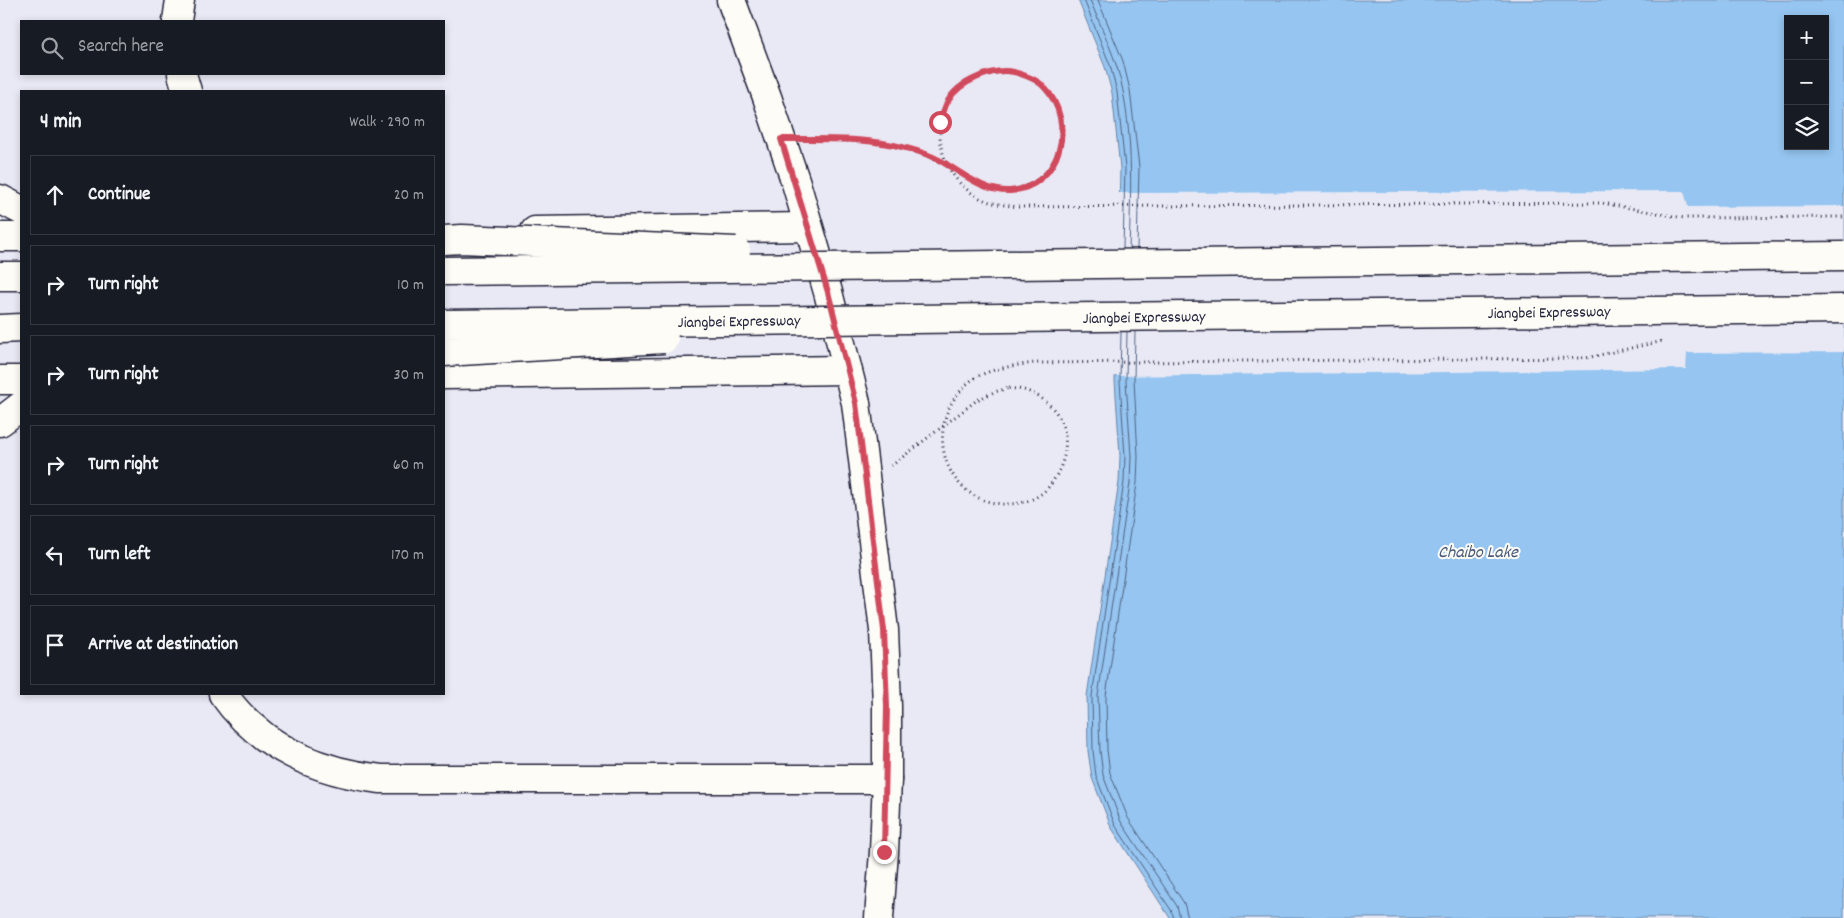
<!DOCTYPE html>
<html lang="en">
<head>
<meta charset="utf-8">
<style>
  :root { --surface:#171b24; --page:#20242c; --text:#f1f3f6; --muted:#9ea1a6; --line:#363941 }
  body { margin:0; font-family:Dekko,sans-serif; background:var(--page); color:var(--text) }
  .controls { position:absolute; right:15px; top:15px; display:grid; overflow:hidden; border-radius:0px; box-shadow:0 2px 8px #0003 }
  .controls button { width:45px; height:45px; display:grid; place-items:center; padding:0; border:0; border-bottom:1px solid var(--line); background:var(--surface); color:var(--text); font:25px sans-serif }
  .stop { position:absolute; width:15px; height:15px; margin:-11px; border:4px solid #d1495b; border-radius:50%; background:#fff }
  .stop.end { background:#d1495b; border-color:#fff; box-shadow:0 1px 5px #0008 }
  .list { margin:0; padding:0; list-style:none }
  h2 { display:flex; justify-content:space-between; align-items:center; height:65px; margin:0; padding:0 20px; font-size:21px }
  h2 small { font-size:16px; font-weight:400; color:var(--muted) }
  .list li { display:grid; grid-template-columns:32px 1fr auto; gap:15px; align-items:center; box-sizing:border-box; height:80px; margin:0 10px 10px; padding:0 10px; border:1px solid var(--line); border-radius:0px }
  .list b { display:block; font-size:19px; white-space:nowrap }
  .list em { font-size:16px; font-style:normal; color:var(--muted) }
  .icon { flex:none; width:28px; height:28px; fill:none; stroke:currentColor; stroke-width:2; stroke-linecap:round; stroke-linejoin:round }
  .map { position:relative; flex:none; width:1844px; height:918px; overflow:hidden }
  .search { position:absolute; background:var(--surface); box-shadow:0 2px 8px #0003; left:20px; top:20px; width:425px; height:55px; display:flex; align-items:center; gap:12px; box-sizing:border-box; padding:0 18px; border-radius:0px; color:var(--muted); font-size:19px }
  .panel { position:absolute; background:var(--surface); box-shadow:0 2px 8px #0003; left:20px; top:90px; width:425px; height:605px; border-radius:0px }
  .map>svg:first-child { display:block }
  .water { fill:#95c5f0; stroke:#6784a8; fill-rule:evenodd }
  .pier { fill:#e9e9f5 }
  .lines { fill:none; stroke-linecap:round; stroke-linejoin:round }
  .shore { stroke:#506383; stroke-width:1 }
  .minor-casing { stroke:#22223b; stroke-width:31 }
  .trunk-casing { stroke:#22223b; stroke-width:31 }
  .path { stroke:#22223b; stroke-width:3; stroke-dasharray:1 4; stroke-linecap:butt }
  .minor { stroke:#fdfcf7; stroke-width:28 }
  .trunk { stroke:#fdfcf7; stroke-width:28 }
  .trunk-bridge-casing { stroke:#22223b; stroke-width:31; stroke-linecap:butt }
  .path-bridge { stroke:#22223b; stroke-width:3; stroke-dasharray:1 4; stroke-linecap:butt }
  .trunk-bridge { stroke:#fdfcf7; stroke-width:28 }
  .route { stroke:#d1495b; stroke-width:6 }
  .labels { text-anchor:middle; stroke-width:4; stroke-linejoin:round; paint-order:stroke }
  .street-label { font-size:16px; fill:#22223b; stroke:#fdfcf7 }
  .water-label { font-size:18px; font-style:italic; fill:#4a5b7a; stroke:#fdfcf7 }
</style>
</head>
<body>
<div class="map">
<svg width="1844" height="918" viewBox="0 0 1844 918">
  <rect width="100%" height="100%" fill="#e9e9f5"/>
  <filter id="ink" filterUnits="userSpaceOnUse"><feTurbulence type="fractalNoise" baseFrequency=".02" numOctaves="2"/><feDisplacementMap in="SourceGraphic" scale="10" xChannelSelector="R" yChannelSelector="G"/><feConvolveMatrix kernelMatrix="1 2 1 2 8 2 1 2 1" color-interpolation-filters="sRGB"/></filter>
  <g filter="url(#ink)">
    <path class="water" d="M1078,0H1844V918H1170L1111,827L1092,778L1088,751L1087,696L1119,482L1120,456L1115,381L1120,168L1112,93L1105,67ZM1788,19H1825V146H1788Z"/>
    <polygon class="pier" points="1684,191 1688,207 1844,206 1844,352 1687,353 1686,369 1113,376 1117,193"/>
    <g class="lines">
      <g class="shore">
        <polyline points="1084,0 1110,65 1117,92 1125,168 1123,249"/>
        <path d="M1090,0C1102,30 1117,59 1123,91C1133,143 1131,196 1129,249"/>
        <polyline points="1098,0 1123,61 1130,90 1139,167 1137,249"/>
        <polyline points="1121,332 1120,381 1125,456 1124,482 1092,696 1093,751 1096,776 1115,825 1171,910 1174,918"/>
        <polyline points="1127,332 1126,381 1131,456 1130,483 1098,696 1100,751 1103,775 1121,822 1177,906 1180,918"/>
        <polyline points="1135,332 1134,380 1138,456 1137,483 1106,696 1107,750 1110,773 1128,818 1184,903 1188,918"/>
      </g>
      <defs>
        <g id="minor">
          <polyline points="731,0 767,97 796,183 828,292 856,403 884,630 887,706 887,779 884,852 879,918"/>
          <polyline points="0,199 21,210"/>
          <polyline points="535,231 808,227"/>
          <polyline points="0,237 21,237"/>
          <polyline points="444,375 847,370"/>
          <polyline points="0,380 21,380"/>
          <polyline points="0,422 21,406"/>
        </g>
        <g id="trunk">
          <polyline points="177,21 180,0"/>
          <polyline points="182,74 187,91"/>
          <polyline points="0,276 21,276"/>
          <polyline points="0,329 21,328"/>
          <path d="M223,694C260,747 318,772 381,779H887"/>
        </g>
      </defs>
      <use href="#minor" class="minor-casing"/>
      <use href="#trunk" class="trunk-casing"/>
      <g class="path">
        <polyline points="812,139 872,142 903,147 926,154 988,188 1010,191 1027,186"/>
        <polyline points="891,466 977,400 994,392 1009,388"/>
      </g>
      <use href="#minor" class="minor"/>
      <use href="#trunk" class="trunk"/>
      <defs>
        <g id="trunk-bridge">
          <polyline points="444,240 462,239 736,251"/>
          <polyline points="444,271 1844,256"/>
          <polyline points="444,324 1844,309"/>
          <polyline points="444,352 664,339"/>
        </g>
      </defs>
      <use href="#trunk-bridge" class="trunk-bridge-casing"/>
      <g class="path-bridge">
        <path d="M1027,186C1047,175 1055,166 1061,144C1066,124 1058,106 1047,91C1040,81 1029,77 1018,74C1008,70 999,72 989,74C925,85 926,169 978,197C990,204 1005,205 1018,207L1602,203L1684,218L1844,217"/>
        <path d="M1009,388C1015,389 1022,389 1027,391C1067,406 1076,447 1053,481C1043,497 1026,504 1008,504C957,505 929,453 949,408C956,394 969,379 983,374C1000,367 1018,365 1035,363L1586,358L1663,341"/>
      </g>
      <use href="#trunk-bridge" class="trunk-bridge"/>
    </g>
  </g>
  <g class="lines" filter="url(#ink)">
    <path class="route" d="M884,852L887,706L884,630L856,403L828,292L781,139C822,139 866,137 906,148C918,151 930,155 941,161C962,173 984,192 1010,191C1062,187 1077,121 1044,87C1037,79 1024,75 1014,72C993,67 958,82 948,101C944,107 943,115 940,122"/>
  </g>
  <g class="labels">
    <g class="street-label">
      <text transform="translate(1549 311) rotate(-1)" y="6">Jiangbei Expressway</text>
      <text transform="translate(1144 316) rotate(-1)" y="6">Jiangbei Expressway</text>
      <text transform="translate(739 320) rotate(-1)" y="6">Jiangbei Expressway</text>
    </g>
    <g class="water-label">
      <text x="1478" y="557">Chaibo Lake</text>
    </g>
  </g>
</svg>
<div class="controls">
<button>+</button>
<button>−</button>
<button><svg class="icon" aria-label="layers" viewBox="0 0 24 24"><path d="M12 4l9 5-9 5-9-5zM3 14l9 5 9-5"/></svg></button>
</div>
<div class="stop" style="left:940px;top:122px"></div>
<div class="stop end" style="left:884px;top:852px"></div>
<div class="search"><svg class="icon" aria-label="search" viewBox="0 0 24 24"><circle cx="10" cy="10" r="6"/><path d="M15 15l6 6"/></svg>Search here</div>
<section class="panel">
<h2>4 min<small>Walk · 290 m</small></h2>
<ul class="list">
<li><svg class="icon" aria-label="ahead" viewBox="0 0 24 24"><path d="M12 20V5M6 11l6-6 6 6"/></svg><div><b>Continue</b></div><em>20 m</em></li>
<li><svg class="icon" aria-label="right" viewBox="0 0 24 24"><path d="M7 20v-9h11M14 6l5 5-5 5"/></svg><div><b>Turn right</b></div><em>10 m</em></li>
<li><svg class="icon" aria-label="right" viewBox="0 0 24 24"><path d="M7 20v-9h11M14 6l5 5-5 5"/></svg><div><b>Turn right</b></div><em>30 m</em></li>
<li><svg class="icon" aria-label="right" viewBox="0 0 24 24"><path d="M7 20v-9h11M14 6l5 5-5 5"/></svg><div><b>Turn right</b></div><em>60 m</em></li>
<li><svg class="icon" aria-label="left" viewBox="0 0 24 24"><path d="M17 20v-9H6M10 6l-5 5 5 5"/></svg><div><b>Turn left</b></div><em>170 m</em></li>
<li><svg class="icon" aria-label="arrive" viewBox="0 0 24 24"><path d="M6 21V4h12l-3 4 3 4H6"/></svg><div><b>Arrive at destination</b></div></li>
</ul>
</section>
</div>
</body>
</html>
